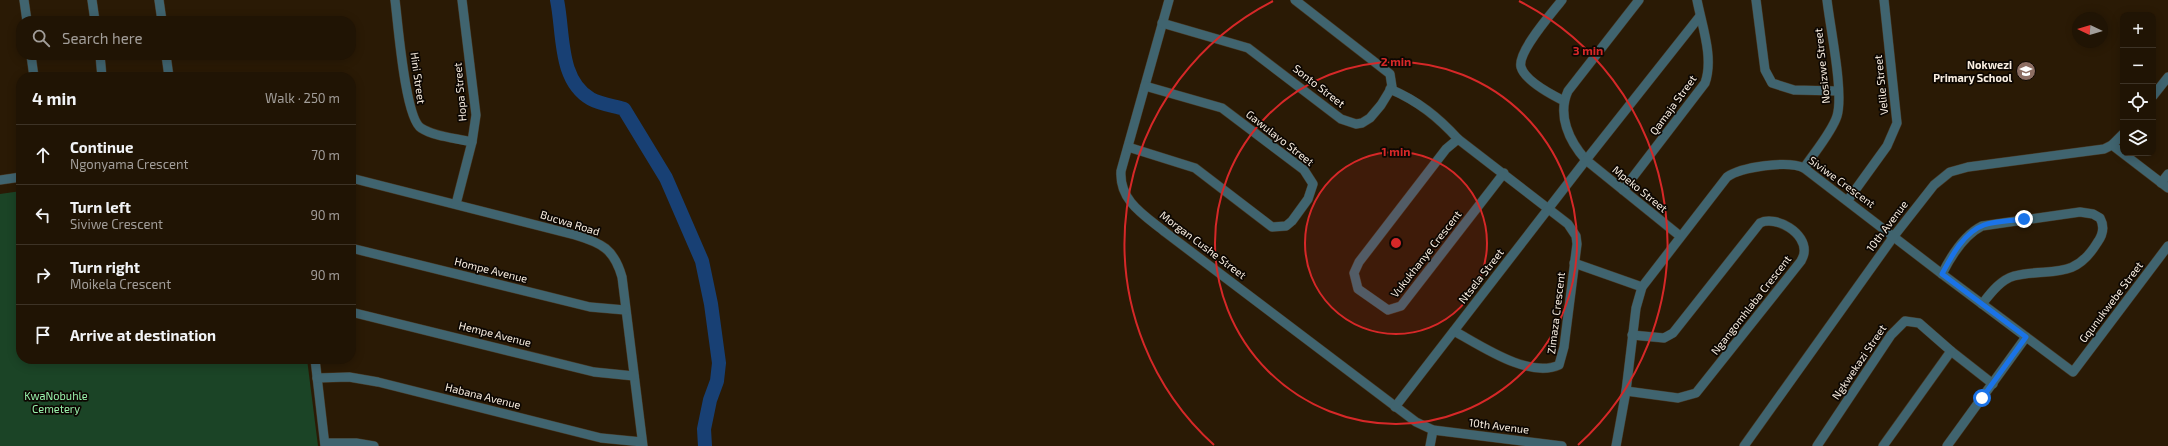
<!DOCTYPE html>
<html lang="en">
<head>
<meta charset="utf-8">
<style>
  :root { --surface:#201404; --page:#281d0e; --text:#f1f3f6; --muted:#a29e9a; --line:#3d3326 }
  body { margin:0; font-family:"Exo 2",sans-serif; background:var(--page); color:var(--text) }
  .controls { position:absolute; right:12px; top:12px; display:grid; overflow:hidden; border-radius:8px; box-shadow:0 2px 10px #0003 }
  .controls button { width:36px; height:36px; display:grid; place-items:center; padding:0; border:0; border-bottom:1px solid var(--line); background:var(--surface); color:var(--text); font:20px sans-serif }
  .compass { position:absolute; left:2072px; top:12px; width:36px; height:36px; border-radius:50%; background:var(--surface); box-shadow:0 2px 10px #0003; rotate:274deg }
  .stop { position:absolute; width:12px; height:12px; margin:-9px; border:3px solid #1a73e8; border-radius:50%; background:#fff }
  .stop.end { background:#1a73e8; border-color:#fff; box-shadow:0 1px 4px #0008 }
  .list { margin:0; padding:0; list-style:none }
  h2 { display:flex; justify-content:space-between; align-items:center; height:52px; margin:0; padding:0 16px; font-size:17px }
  h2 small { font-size:13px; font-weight:400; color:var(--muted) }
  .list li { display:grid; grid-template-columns:26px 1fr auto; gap:12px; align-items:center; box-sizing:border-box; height:60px; padding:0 16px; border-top:1px solid var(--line) }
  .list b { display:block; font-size:15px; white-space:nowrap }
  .list p { margin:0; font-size:13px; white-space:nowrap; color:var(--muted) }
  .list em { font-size:13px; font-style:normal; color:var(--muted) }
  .icon { flex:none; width:22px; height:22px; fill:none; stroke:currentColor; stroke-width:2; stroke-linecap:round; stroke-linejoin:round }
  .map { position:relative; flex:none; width:2168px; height:446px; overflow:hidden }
  .search { position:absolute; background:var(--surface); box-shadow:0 2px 10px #0003; left:16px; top:16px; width:340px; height:44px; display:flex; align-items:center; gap:10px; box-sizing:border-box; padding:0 14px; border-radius:16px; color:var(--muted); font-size:15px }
  .panel { position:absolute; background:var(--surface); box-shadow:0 2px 10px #0003; left:16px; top:72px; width:340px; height:292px; border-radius:16px }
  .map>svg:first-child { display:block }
  .green { fill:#1b4426 }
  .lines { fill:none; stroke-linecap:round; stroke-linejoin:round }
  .river { stroke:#184074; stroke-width:14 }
  .minor-casing { stroke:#473824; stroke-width:10 }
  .minor { stroke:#40646f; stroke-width:9 }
  .route { stroke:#1a73e8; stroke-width:5 }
  .ring { fill:none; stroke:#d62828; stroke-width:2 }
  .labels { text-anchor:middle; stroke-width:3.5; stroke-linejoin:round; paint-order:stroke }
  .poi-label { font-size:11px; font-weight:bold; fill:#f9eee1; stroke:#0d0702; text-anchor:end }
  .street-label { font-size:11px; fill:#f9eee1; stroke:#0d0702 }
  .park-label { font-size:11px; fill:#99f2ac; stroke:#0d0702 }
  .centre { fill:#d62828; stroke:#0d0702; stroke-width:2 }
  .ring-label { font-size:12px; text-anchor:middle; font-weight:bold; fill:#d62828; stroke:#0d0702; stroke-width:3.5; stroke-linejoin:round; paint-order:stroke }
</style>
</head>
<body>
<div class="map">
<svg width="2168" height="446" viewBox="0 0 2168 446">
  <rect width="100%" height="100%" fill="#2a1a05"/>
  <polygon class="green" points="21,191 21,359 307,359 318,446 0,446 0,194"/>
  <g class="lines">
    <path class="river" d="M557,0C564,33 558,80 591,99C600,104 614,106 624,109L666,178L702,261L711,304L719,363L717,381L710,400L704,429L705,446"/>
    <defs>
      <g id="minor">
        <polyline points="24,0 27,21"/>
        <polyline points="92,0 95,21"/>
        <polyline points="159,0 162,21"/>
        <path d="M395,0C398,23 405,118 421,128C435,137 456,138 472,142"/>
        <path d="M1169,0L1121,171C1119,201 1144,215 1165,232L1416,422L1433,430L1562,446"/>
        <path d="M1562,0C1552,13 1517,52 1521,67C1525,81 1552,95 1564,101"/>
        <path d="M1639,0L1568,91C1557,115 1569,141 1586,160L1680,236"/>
        <polyline points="1756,0 1765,70 1772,83 1794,90 1838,91"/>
        <polyline points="1162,23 1248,48 1341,119 1356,124 1362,123 1370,118 1381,105 1392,87 1390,74 1295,0"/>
        <polyline points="31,55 34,77"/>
        <polyline points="100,55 102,77"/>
        <polyline points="166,55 169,77"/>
        <path d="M1390,89C1418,101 1438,117 1458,139"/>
        <polyline points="2153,96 2168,77"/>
        <polyline points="2112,145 2168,188"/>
        <polyline points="1128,147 1195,168 1272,227 1286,226 1292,221 1308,199 1313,184 1304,170 1222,108 1145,86"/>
        <path d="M1804,168C1814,153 1832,132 1837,116C1844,93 1830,27 1827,0"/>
        <path d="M351,178L575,235C602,243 614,249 622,277L643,446"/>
        <polyline points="0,180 21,177"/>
        <polyline points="2161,183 2168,174"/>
        <path d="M1623,190L1705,83C1714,58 1702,26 1697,0"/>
        <polyline points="1848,200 1887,146 1897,123 1884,0"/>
        <polyline points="456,204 472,142 476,115 462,0"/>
        <polyline points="351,248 590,307 625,310"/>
        <polyline points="1574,263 1642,287"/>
        <path d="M1942,274C1951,256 1964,235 1982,226L2080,212L2093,214L2100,218C2105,227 2103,235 2097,243C2073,282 2050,267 2014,276C2000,280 1990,294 1982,304"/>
        <polyline points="351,312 594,372 634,376"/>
        <path d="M1454,331C1480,345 1529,379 1559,365L1564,347L1577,244L1576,236L1568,224L1458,139L1446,149L1359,262L1354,273L1358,289L1388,310L1401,306L1504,173"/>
        <polyline points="315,359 325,446"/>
        <polyline points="317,378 349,377 378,382 601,438 642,442"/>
        <path d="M1626,391L1678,398L1696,393L1801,261C1802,259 1804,255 1804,253C1807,233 1776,215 1760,223L1673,333L1664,338L1632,335"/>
        <polyline points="1395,407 1586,160 1700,16"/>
        <polyline points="325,443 356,443 374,446"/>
        <polyline points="1430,446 1433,430"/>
        <path d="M1616,446L1626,391L1636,308L1642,287L1727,177C1741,167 1788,160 1804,168L1942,274L2073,372L2168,246"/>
        <polyline points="1744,446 1894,236 1934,185 1950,172 1968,167 2104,149 2112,145 2123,134"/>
        <polyline points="1817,446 1891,335 1905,321 1919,323 1951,351 1993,384"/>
        <polyline points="1883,446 1951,351"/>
        <polyline points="1947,446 2026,337"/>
      </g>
    </defs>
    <use href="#minor" class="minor-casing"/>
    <use href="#minor" class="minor"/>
  </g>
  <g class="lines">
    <path class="route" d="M1982,398L2026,337L1942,274C1951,257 1964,232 1984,225C1996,221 2011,221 2024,219"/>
  </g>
  <circle cx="1396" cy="243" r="91" fill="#d62828" fill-opacity=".12"/>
  <g class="ring">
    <circle cx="1396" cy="243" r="91"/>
    <circle cx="1396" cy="243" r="181"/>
    <path d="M1214 445A272 272 0 0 1 1273 1M1519 1A272 272 0 0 1 1578 445"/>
  </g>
  <defs>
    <symbol id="school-disc" viewBox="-11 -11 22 22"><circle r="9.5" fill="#8d6e63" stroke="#0d0702"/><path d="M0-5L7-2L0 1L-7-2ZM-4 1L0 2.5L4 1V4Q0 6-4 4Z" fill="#fff"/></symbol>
  </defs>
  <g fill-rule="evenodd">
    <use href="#school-disc" x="2015" y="60" width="22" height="22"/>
  </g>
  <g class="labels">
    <g class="poi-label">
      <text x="2012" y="69">Nokwezi<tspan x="2012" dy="13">Primary School</tspan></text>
    </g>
    <g class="street-label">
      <text transform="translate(1822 66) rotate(-96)" y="4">Nosizwe Street</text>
      <text transform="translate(418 78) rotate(82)" y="4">Hini Street</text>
      <text transform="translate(1881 85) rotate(-96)" y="4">Velile Street</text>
      <text transform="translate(1319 86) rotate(38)" y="4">Sonto Street</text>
      <text transform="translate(460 92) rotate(-95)" y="4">Hopa Street</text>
      <text transform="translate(1673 105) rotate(-54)" y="4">Qamaja Street</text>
      <text transform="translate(1280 138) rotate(38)" y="4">Gawulayo Street</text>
      <text transform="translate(1842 182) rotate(36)" y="4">Siviwe Crescent</text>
      <text transform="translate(1640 189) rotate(39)" y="4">Mpeko Street</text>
      <text transform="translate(570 223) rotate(17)" y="4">Bucwa Road</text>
      <text transform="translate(1887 226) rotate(-53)" y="4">10th Avenue</text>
      <text transform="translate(1203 245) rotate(37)" y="4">Morgan Cushe Street</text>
      <text transform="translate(1426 254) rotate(-52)" y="4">Vukukhanye Crescent</text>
      <text transform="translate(491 270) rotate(14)" y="4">Hompe Avenue</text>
      <text transform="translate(1481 276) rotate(-52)" y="4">Ntsela Street</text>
      <text transform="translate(2111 302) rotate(-53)" y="4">Gqunukwebe Street</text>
      <text transform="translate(1751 305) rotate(-52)" y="4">Ngangomhlaba Crescent</text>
      <text transform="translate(1556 313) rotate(-83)" y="4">Zimaza Crescent</text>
      <text transform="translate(495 334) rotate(14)" y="4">Hempe Avenue</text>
      <text transform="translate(1859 362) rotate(-56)" y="4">Ngkwekazi Street</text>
      <text transform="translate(483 396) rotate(14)" y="4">Habana Avenue</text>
      <text transform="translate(1499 426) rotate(7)" y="4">10th Avenue</text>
    </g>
    <g class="park-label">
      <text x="56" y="400">KwaNobuhle<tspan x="56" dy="13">Cemetery</tspan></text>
    </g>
  </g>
  <circle cx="1396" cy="243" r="6" class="centre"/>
  <g class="ring-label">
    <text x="1588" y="55">3 min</text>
    <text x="1396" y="66">2 min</text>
    <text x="1396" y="156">1 min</text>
  </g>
</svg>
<div class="controls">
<button>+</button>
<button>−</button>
<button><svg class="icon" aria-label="locate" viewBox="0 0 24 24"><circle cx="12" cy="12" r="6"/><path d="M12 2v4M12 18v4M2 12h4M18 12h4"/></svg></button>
<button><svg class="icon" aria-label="layers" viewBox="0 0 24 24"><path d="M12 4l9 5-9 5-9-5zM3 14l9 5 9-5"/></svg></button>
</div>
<svg class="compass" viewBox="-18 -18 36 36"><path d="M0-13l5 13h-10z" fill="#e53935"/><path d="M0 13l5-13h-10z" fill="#a29e9a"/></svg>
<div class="stop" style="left:1982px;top:398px"></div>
<div class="stop end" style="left:2024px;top:219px"></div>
<div class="search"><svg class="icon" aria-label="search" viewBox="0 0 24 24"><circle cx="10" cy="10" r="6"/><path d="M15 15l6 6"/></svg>Search here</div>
<section class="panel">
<h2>4 min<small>Walk · 250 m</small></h2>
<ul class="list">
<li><svg class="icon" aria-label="ahead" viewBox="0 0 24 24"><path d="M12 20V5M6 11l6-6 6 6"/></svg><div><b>Continue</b><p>Ngonyama Crescent</p></div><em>70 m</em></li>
<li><svg class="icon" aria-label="left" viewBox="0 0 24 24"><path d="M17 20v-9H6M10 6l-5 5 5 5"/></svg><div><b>Turn left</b><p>Siviwe Crescent</p></div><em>90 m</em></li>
<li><svg class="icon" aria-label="right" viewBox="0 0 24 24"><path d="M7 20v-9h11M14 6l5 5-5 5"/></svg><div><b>Turn right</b><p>Moikela Crescent</p></div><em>90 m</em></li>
<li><svg class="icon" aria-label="arrive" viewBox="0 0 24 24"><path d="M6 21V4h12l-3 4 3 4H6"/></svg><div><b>Arrive at destination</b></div></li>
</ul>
</section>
</div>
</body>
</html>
